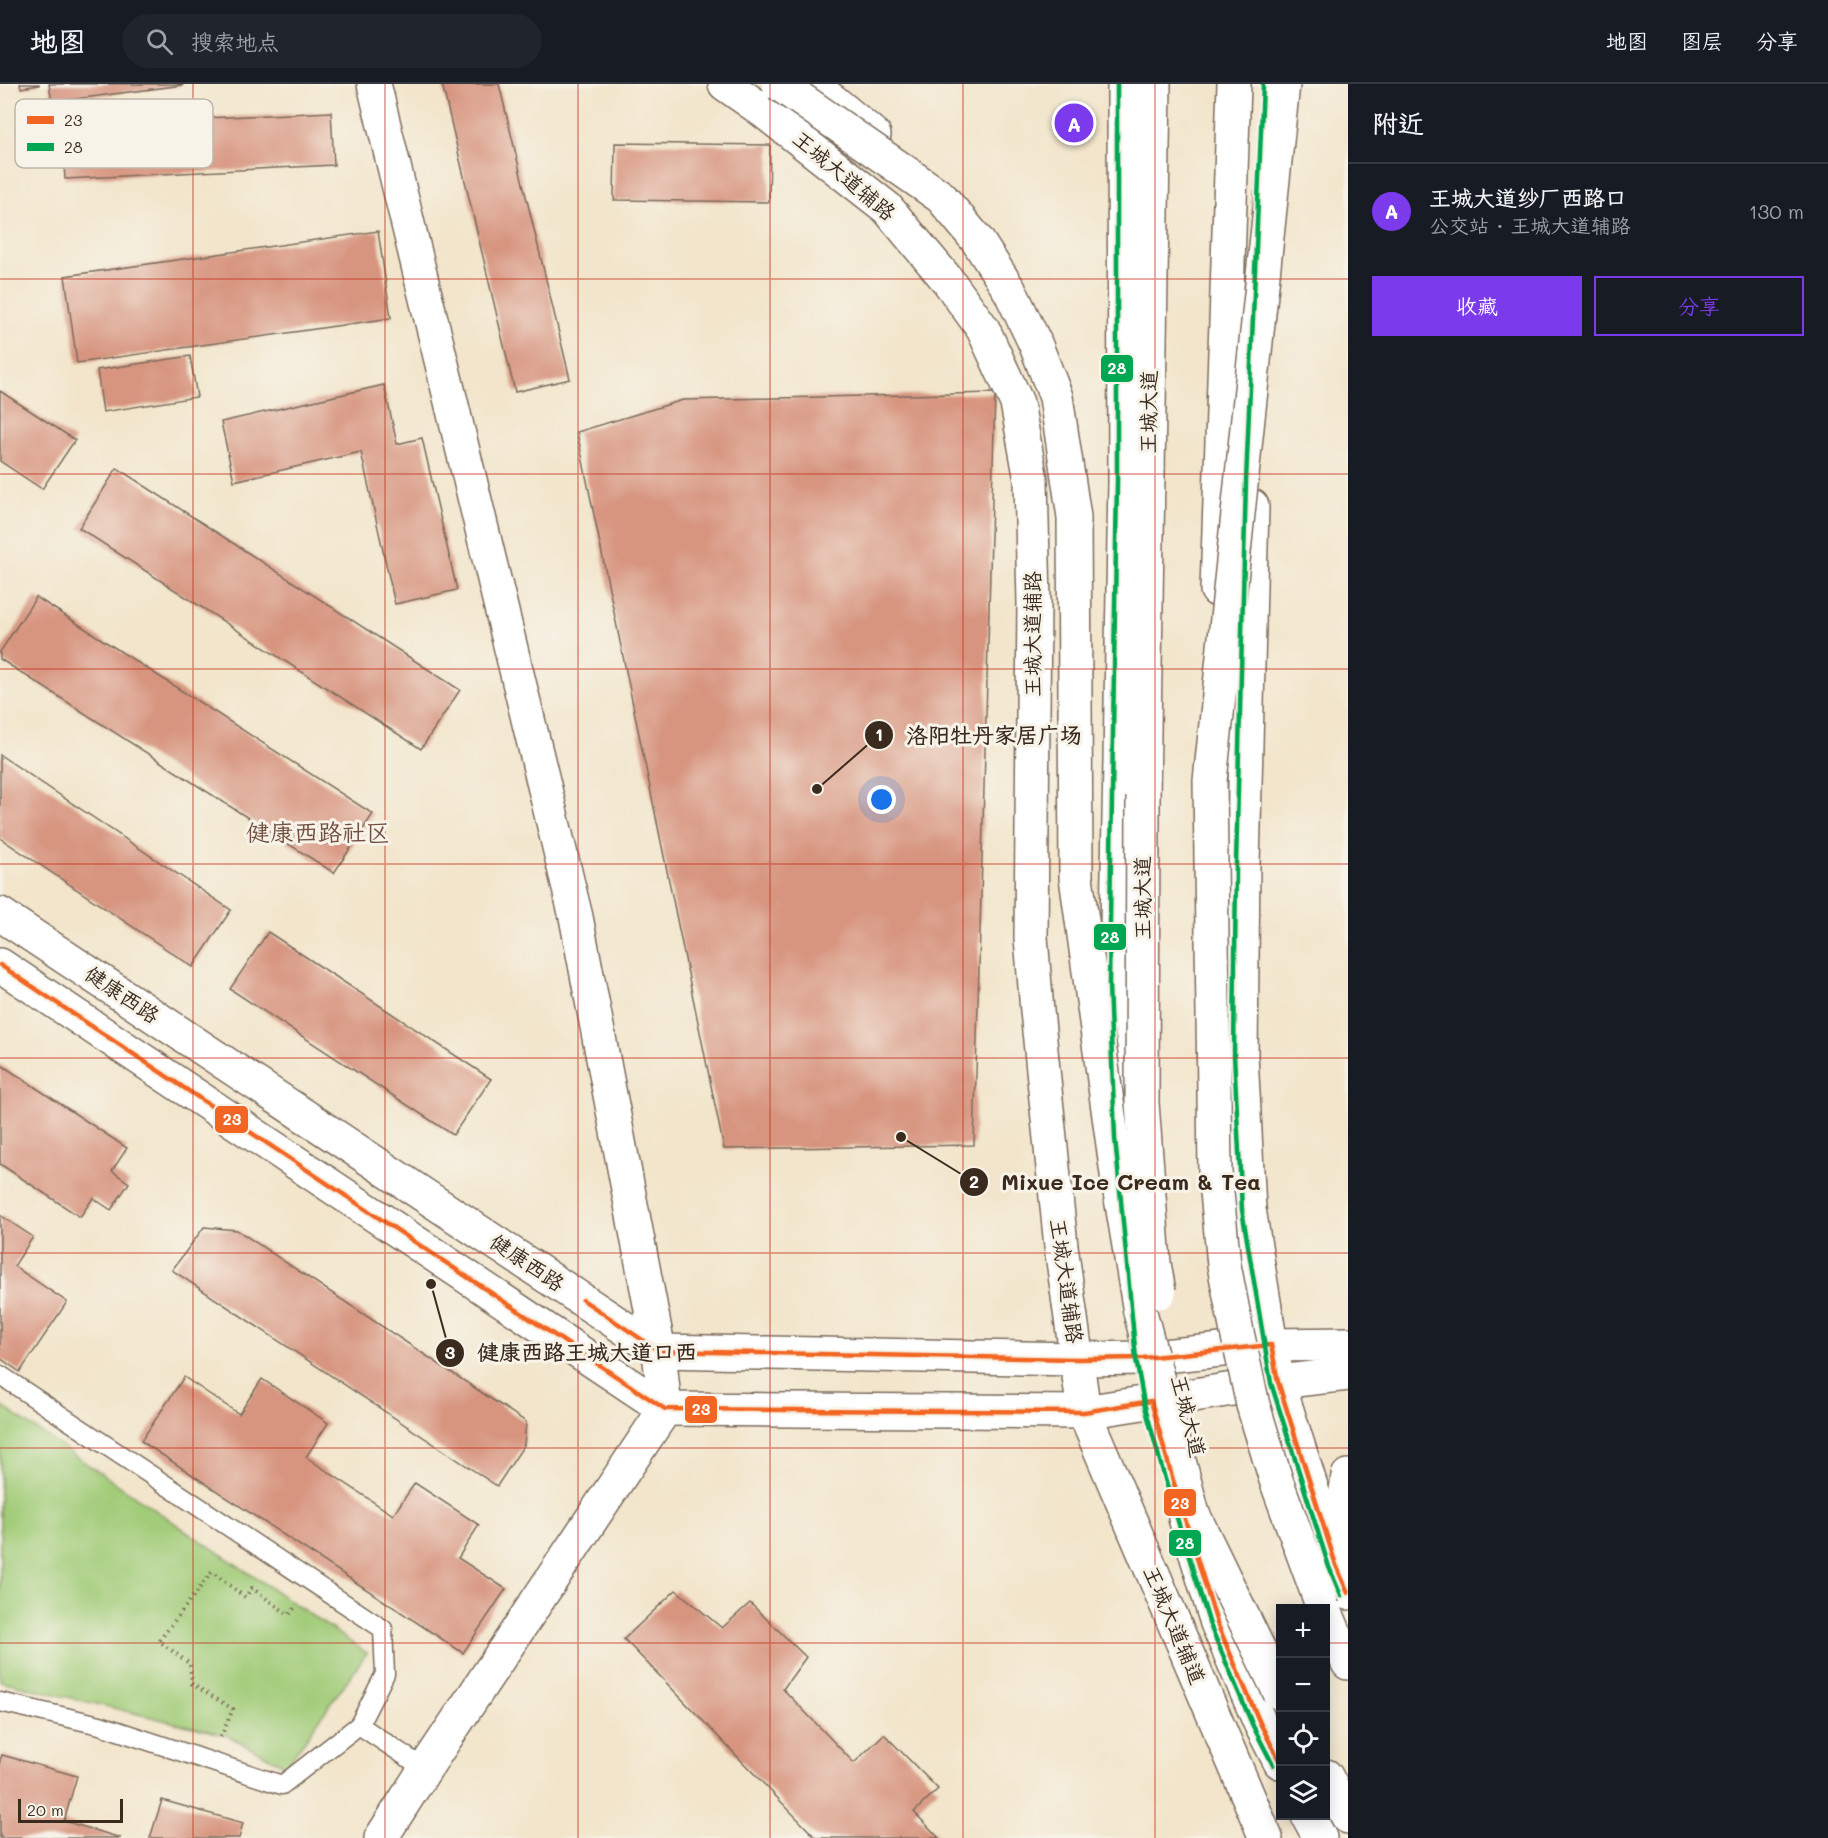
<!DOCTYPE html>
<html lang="zh">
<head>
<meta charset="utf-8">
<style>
  :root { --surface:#171b24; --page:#20242c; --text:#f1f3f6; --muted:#9ea1a6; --line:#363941; --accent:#7c3aed }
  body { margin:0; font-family:Mali,"LXGW WenKai TC",sans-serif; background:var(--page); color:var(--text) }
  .controls { position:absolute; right:18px; bottom:18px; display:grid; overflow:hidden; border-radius:0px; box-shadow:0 3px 15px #0003 }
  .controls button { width:54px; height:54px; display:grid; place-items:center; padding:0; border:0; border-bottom:2px solid var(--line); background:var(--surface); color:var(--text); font:30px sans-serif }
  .scale { position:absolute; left:18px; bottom:15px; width:105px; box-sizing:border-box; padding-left:6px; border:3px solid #3b2a1e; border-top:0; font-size:16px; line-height:21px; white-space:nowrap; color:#3b2a1e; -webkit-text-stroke:4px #f7f3e8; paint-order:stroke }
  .you { position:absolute; left:882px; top:716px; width:21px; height:21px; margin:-15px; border:4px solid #fff; border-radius:50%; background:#1a73e8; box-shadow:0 0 0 9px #1a73e833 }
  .badge { display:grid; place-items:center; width:39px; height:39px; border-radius:50%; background:var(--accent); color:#fff; font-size:20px; font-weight:700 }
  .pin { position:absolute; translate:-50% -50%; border:3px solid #fff; box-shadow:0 2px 6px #0006 }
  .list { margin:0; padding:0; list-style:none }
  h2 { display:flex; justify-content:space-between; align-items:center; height:78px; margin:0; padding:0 24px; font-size:26px }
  h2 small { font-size:20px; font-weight:400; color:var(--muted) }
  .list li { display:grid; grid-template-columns:39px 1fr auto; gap:18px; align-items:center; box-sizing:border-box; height:96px; padding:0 24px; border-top:2px solid var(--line) }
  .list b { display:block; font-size:22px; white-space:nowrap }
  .list p { margin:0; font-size:20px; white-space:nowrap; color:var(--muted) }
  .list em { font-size:20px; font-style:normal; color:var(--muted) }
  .actions { display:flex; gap:12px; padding:18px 24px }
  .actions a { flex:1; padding:14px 0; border:2px solid var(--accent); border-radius:0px; text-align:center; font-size:21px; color:var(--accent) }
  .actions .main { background:var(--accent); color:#fff }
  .icon { flex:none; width:33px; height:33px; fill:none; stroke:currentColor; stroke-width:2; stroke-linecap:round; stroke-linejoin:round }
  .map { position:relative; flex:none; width:1348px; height:1754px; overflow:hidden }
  header { display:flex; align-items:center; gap:36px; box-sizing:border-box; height:84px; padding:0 30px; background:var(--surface); border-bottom:2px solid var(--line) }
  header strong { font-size:28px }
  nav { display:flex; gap:33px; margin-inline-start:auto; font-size:21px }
  .search { width:420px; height:54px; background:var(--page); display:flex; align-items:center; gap:15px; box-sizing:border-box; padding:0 21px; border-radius:33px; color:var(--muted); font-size:22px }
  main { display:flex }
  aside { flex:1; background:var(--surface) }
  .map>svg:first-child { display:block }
  .green { fill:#a2cc79; stroke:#6e7b4c; stroke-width:1.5 }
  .building { fill:#d7947f }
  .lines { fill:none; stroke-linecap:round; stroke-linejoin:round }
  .service-casing { stroke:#7b6b5b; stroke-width:21 }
  .minor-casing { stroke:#7b6b5b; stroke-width:36 }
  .tertiary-casing { stroke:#7b6b5b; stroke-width:36 }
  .secondary-casing { stroke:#7b6b5b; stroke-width:36 }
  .primary-casing { stroke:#7b6b5b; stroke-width:36 }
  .trunk-casing { stroke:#7b6b5b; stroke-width:36 }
  .path { stroke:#7b6b5b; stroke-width:4; stroke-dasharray:1.5 4.5; stroke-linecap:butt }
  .service { stroke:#fff; stroke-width:18 }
  .minor { stroke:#fff; stroke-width:33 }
  .tertiary { stroke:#fff; stroke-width:33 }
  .secondary { stroke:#fff; stroke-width:33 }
  .primary { stroke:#fff; stroke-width:33 }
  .trunk { stroke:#fff; stroke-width:33 }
  .trunk-bridge-casing { stroke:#7b6b5b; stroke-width:36; stroke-linecap:butt }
  .trunk-bridge { stroke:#fff; stroke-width:33 }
  .bus-1-casing { stroke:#f7f3e8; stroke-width:9 }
  .bus-2-casing { stroke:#f7f3e8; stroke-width:9 }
  .bus-1 { stroke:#f26522; stroke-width:4.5 }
  .bus-2 { stroke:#00a651; stroke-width:4.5 }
  .grid { fill:none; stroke:#c8321e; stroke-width:1.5; stroke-opacity:0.55 }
  .labels { text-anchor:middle; stroke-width:6; stroke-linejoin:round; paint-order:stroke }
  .street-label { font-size:21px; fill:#3b2a1e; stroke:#f7f3e8 }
  .quarter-label { font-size:24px; fill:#724f40; stroke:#f7f3e8 }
  .key { fill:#f7f3e8; stroke:#bfb7ab; stroke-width:1.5 }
  .key-label { font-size:16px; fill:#3b2a1e }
  .leader { fill:none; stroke:#3b2a1e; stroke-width:2 }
  .callout-dot { fill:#3b2a1e; stroke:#f7f3e8; stroke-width:2 }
  .mark-label { font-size:18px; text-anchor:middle; font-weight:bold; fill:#fff }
  .callout-label { font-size:22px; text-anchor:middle; font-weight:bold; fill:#3b2a1e; stroke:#f7f3e8; stroke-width:6; stroke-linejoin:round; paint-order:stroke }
  .line-badge { stroke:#f7f3e8; stroke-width:2 }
  .badge-label { font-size:16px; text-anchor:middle; font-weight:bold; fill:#fff }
</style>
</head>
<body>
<header>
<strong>地图</strong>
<div class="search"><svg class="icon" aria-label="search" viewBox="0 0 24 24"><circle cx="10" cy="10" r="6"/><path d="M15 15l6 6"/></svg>搜索地点</div>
<nav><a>地图</a><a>图层</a><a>分享</a></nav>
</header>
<main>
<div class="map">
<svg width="1348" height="1754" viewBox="0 0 1348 1754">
  <rect width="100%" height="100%" fill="#f7f3e8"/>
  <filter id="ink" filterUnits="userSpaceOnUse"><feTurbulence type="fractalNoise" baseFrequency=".0167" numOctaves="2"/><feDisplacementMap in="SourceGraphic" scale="12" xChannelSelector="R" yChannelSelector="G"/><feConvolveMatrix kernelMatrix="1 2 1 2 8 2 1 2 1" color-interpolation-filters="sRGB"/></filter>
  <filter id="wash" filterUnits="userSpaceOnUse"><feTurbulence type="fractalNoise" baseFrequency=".008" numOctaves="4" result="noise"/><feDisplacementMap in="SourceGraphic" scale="24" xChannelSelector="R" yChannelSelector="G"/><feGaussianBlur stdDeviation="1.35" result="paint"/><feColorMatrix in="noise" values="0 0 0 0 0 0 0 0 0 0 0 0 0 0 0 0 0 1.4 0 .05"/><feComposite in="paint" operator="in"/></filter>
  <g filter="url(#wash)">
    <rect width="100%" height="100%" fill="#f2e5cb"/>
    <polygon class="green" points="0,1321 367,1569 286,1682 226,1651 0,1597"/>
    <g id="blocks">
      <g class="building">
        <polygon points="20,0 39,0 39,1 21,4"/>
        <polygon points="49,0 183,0 183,1 52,18"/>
        <polygon points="442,0 499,0 570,295 515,308"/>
        <polygon points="331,28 334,81 65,95 62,41"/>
        <polygon points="615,59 770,61 769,118 614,116"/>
        <polygon points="378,147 391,234 77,279 65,192"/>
        <polygon points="190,272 197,313 103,328 97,286"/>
        <polygon points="384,301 397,360 422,354 457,506 395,520 361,368 234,397 221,338"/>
        <polygon points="0,307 75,356 42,405 0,377"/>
        <polygon points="995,309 974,1061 724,1065 577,348 683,316"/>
        <polygon points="117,384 460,606 421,665 79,444"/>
        <polygon points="36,513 373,730 334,789 0,575 0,568"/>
        <polygon points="0,671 231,826 193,883 0,754"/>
        <polygon points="268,848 491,995 453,1051 230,905"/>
        <polygon points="0,980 127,1064 112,1087 129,1099 111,1126 93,1114 80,1133 0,1080"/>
        <polygon points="0,1131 33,1153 14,1182 67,1218 20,1288 0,1274"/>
        <polygon points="204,1143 237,1146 526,1338 524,1361 497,1402 172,1186"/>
        <polygon points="184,1293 239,1330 262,1295 328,1339 306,1373 393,1431 415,1399 479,1441 458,1474 506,1505 463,1569 141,1357"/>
        <polygon points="676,1506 722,1544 750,1519 806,1573 783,1605 854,1679 884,1650 938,1705 914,1728 939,1754 816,1754 624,1555"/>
        <polygon points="2,1671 77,1692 64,1737 121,1754 0,1754 0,1676"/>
        <polygon points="162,1716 243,1739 239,1754 150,1754"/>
      </g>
    </g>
  </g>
  <g filter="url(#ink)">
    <use href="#blocks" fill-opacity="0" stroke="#7b6b5b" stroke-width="1.5"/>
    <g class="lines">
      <defs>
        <g id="service">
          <polyline points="0,1291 383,1545 385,1590 359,1641 282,1701 100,1641 0,1618"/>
          <polyline points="359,1641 425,1685"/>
        </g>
        <polyline id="minor" points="374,0 576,833 659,1267 665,1325 425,1685 381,1754"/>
        <g id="tertiary">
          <polyline points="0,830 659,1267 1077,1275 1143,1274 1271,1261 1348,1260"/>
          <polyline points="0,881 665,1325 1084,1328 1278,1298 1348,1290"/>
        </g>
        <g id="secondary">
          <polyline points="725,0 762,26 887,124 949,198 983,245 1017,319 1031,396 1034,518 1031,853 1037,927 1061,1162 1084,1328 1266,1754"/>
          <polyline points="1252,422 1243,780 1241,971 1249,1125 1271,1261"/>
          <polyline points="1121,1027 1116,900 1125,397 1124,0"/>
        </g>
        <g id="primary">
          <polyline points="1271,1261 1278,1298 1336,1481 1348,1509"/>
          <polyline points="1185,1434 1217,1539 1260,1639 1280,1678"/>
          <polyline points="1337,1473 1348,1392"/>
          <polyline points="1308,1732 1320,1754"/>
        </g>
        <g id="trunk">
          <polyline points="810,0 833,17 874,51"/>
          <polyline points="1217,506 1234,0"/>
          <polyline points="1143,713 1154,0"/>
          <polyline points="1326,1529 1348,1579"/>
          <polyline points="1326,1692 1348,1733"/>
        </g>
      </defs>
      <use href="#service" class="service-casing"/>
      <use href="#minor" class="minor-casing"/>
      <use href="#tertiary" class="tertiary-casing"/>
      <use href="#secondary" class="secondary-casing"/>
      <use href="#primary" class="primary-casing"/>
      <use href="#trunk" class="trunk-casing"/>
      <polyline class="path" points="221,1653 233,1625 192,1600 190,1580 159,1557 212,1488 245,1513 252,1504 289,1531 297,1521"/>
      <use href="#service" class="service"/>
      <use href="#minor" class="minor"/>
      <use href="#tertiary" class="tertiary"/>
      <use href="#secondary" class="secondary"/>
      <use href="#primary" class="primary"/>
      <use href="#trunk" class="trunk"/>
      <defs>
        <g id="trunk-bridge">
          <polyline points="779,0 941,113 977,156 1010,207 1035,259 1056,313 1074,433 1076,793 1117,1090 1140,1228 1193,1430 1280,1609"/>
          <polyline points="1283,0 1210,697 1215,1087 1224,1181 1237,1248 1253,1321 1276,1396 1323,1524"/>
          <polyline points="1143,713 1142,1019 1154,1179 1159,1208"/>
        </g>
      </defs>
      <use href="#trunk-bridge" class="trunk-bridge-casing"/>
      <use href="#trunk-bridge" class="trunk-bridge"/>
      <defs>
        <g id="bus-1">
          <polyline points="0,881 665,1325 1084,1328 1151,1317 1172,1393 1217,1539 1260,1639 1280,1678"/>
          <polyline points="583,1216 659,1267 1077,1275 1143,1274 1271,1261 1278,1298 1336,1481 1348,1509"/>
        </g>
        <g id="bus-2">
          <polyline points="1117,0 1117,397 1109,900 1115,1054 1136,1275 1144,1319 1165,1395 1210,1541 1253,1642 1273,1681"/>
          <polyline points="1263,0 1246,397 1236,780 1234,971 1242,1126 1271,1299 1329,1483 1341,1512"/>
        </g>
      </defs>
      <use href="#bus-1" class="bus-1-casing"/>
      <use href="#bus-2" class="bus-2-casing"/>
      <use href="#bus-1" class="bus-1"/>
      <use href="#bus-2" class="bus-2"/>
    </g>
  </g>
  <path class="grid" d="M193,0V1754M385,0V1754M578,0V1754M770,0V1754M963,0V1754M1155,0V1754M0,195H1348M0,390H1348M0,585H1348M0,780H1348M0,974H1348M0,1169H1348M0,1364H1348M0,1559H1280M1326,1559H1348"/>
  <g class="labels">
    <g class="street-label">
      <text transform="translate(844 92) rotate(40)" y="7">王城大道辅路</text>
      <text transform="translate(1149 328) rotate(-89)" y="7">王城大道</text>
      <text transform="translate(1033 550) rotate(-90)" y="7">王城大道辅路</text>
      <text transform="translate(1143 814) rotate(-90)" y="7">王城大道</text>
      <text transform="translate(122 911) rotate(34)" y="7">健康西路</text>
      <text transform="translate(527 1179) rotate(34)" y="7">健康西路</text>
      <text transform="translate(1066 1197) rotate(82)" y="7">王城大道辅路</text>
      <text transform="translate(1188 1332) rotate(76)" y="7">王城大道</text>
      <text transform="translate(1174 1541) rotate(67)" y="7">王城大道辅道</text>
    </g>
    <g class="quarter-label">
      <text x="318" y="757">健康西路社区</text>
    </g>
  </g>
  <rect x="15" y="15" width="198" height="69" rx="9" class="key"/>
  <rect x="27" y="32" width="27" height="8" fill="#f26522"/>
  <rect x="27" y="59" width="27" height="8" fill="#00a651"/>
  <g class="key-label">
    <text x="64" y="42">23</text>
    <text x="64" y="69">28</text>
  </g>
  <path class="leader" d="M817 705L879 651M901 1053L974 1098M431 1200L450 1269"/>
  <g class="callout-dot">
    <circle cx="817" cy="705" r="6"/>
    <circle cx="901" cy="1053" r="6"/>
    <circle cx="431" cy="1200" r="6"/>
    <circle cx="879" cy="651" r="15"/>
    <circle cx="974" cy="1098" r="15"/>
    <circle cx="450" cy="1269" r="15"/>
  </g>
  <g class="mark-label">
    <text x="879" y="657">1</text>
    <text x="974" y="1104">2</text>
    <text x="450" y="1275">3</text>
  </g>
  <g class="callout-label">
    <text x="994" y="659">洛阳牡丹家居广场</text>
    <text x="1131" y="1106">Mixue Ice Cream &amp; Tea</text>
    <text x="587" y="1276">健康西路王城大道口西</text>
  </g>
  <g class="line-badge">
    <rect x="1100" y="270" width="34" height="29" rx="6" fill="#00a651"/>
    <rect x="1093" y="839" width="34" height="28" rx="6" fill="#00a651"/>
    <rect x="214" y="1021" width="35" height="29" rx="6" fill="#f26522"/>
    <rect x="684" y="1311" width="34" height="29" rx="6" fill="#f26522"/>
    <rect x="1163" y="1404" width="34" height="29" rx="6" fill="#f26522"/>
    <rect x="1168" y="1445" width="34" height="28" rx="6" fill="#00a651"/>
  </g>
  <g class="badge-label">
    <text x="1117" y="290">28</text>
    <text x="1110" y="859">28</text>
    <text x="232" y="1041">23</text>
    <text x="701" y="1331">23</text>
    <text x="1180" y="1425">23</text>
    <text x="1185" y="1465">28</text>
  </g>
</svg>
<div class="controls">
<button>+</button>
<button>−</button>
<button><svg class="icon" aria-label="locate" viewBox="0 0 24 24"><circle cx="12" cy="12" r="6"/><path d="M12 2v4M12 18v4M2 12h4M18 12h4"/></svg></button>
<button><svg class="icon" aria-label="layers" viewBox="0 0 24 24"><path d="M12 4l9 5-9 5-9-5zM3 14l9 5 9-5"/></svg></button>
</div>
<div class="scale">20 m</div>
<div class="you"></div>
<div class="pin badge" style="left:1074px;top:39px">A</div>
</div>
<aside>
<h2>附近<small></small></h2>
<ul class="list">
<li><span class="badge">A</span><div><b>王城大道纱厂西路口</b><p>公交站 · 王城大道辅路</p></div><em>130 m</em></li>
</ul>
<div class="actions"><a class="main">收藏</a><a>分享</a></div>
</aside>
</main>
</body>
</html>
